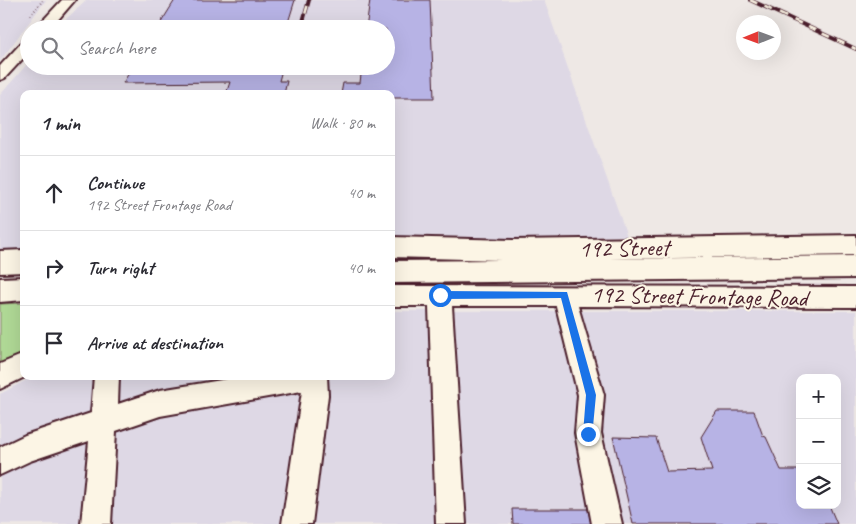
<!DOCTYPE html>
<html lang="en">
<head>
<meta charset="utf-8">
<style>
  :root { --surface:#fff; --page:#f7f7f7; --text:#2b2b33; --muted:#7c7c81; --line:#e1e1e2 }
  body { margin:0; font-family:Caveat,sans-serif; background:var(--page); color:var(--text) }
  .controls { position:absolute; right:15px; bottom:15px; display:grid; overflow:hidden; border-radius:10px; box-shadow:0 5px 20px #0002 }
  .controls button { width:45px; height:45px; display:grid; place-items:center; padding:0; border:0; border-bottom:1px solid var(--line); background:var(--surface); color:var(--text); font:25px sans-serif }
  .compass { position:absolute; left:736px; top:15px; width:45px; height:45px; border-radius:50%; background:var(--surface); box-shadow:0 5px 20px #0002; rotate:269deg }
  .stop { position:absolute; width:15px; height:15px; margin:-11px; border:4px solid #1a73e8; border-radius:50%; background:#fff }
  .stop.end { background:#1a73e8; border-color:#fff; box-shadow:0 1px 5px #0008 }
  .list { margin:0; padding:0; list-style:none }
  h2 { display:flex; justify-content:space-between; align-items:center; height:65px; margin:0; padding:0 20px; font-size:21px }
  h2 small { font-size:16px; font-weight:400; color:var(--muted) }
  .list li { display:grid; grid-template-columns:32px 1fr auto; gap:15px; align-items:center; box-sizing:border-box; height:75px; padding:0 20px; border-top:1px solid var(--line) }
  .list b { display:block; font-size:19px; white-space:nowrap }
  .list p { margin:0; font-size:16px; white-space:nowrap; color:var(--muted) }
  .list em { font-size:16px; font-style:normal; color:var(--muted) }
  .icon { flex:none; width:28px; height:28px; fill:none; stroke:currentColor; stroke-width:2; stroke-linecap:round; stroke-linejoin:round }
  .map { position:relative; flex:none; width:856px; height:524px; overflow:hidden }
  .search { position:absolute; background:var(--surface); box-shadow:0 5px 20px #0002; left:20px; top:20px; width:375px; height:55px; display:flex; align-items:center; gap:12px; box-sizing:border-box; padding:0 18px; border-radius:28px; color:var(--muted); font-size:19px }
  .panel { position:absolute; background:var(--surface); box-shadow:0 5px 20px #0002; left:20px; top:90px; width:375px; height:290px; border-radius:10px }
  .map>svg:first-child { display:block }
  .built { fill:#ded8e5; fill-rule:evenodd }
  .green { fill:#b0d996; stroke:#7d7c60 }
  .building { fill:#b7b3e5; stroke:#4a1f2b }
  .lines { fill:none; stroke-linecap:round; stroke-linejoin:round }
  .minor-casing { stroke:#4a1f2b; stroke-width:4 }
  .major-casing { stroke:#4a1f2b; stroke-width:4 }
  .path { stroke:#4a1f2b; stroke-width:2; stroke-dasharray:0.5 2.5; stroke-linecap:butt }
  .minor { fill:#fcf5e5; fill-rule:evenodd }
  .major { fill:#fcf5e5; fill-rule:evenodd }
  .rail-casing { stroke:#4a1f2b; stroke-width:4 }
  .rail { stroke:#fcf5e5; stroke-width:2.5; stroke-dasharray:8; stroke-linecap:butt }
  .route { fill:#1a73e8 }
  .labels { text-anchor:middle; stroke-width:4; stroke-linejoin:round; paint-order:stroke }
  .street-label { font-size:24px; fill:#4a1f2b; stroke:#fcf5e5 }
</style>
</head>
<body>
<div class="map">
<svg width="856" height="524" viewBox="0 0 856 524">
  <rect width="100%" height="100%" fill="#eee8e5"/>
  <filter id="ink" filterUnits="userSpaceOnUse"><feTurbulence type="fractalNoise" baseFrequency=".02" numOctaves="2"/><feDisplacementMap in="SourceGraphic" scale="10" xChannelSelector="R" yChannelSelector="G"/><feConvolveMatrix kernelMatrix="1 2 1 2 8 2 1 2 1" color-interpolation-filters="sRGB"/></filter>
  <g filter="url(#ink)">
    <g class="built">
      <polygon points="0,0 46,0 0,61"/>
      <polygon points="87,0 544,0 627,236 515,239 391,236 391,94 24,94 24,251 0,252 0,95 29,62 29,66 386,66 386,29 55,29"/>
      <path d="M391,311H856V524H0V394L34,376H391ZM800,378H837V505H800Z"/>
    </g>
    <polygon class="green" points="24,303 24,355 0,368 0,304"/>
    <g class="building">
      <polygon points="175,0 295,0 286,29 157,29"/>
      <polygon points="370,0 430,0 434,98 391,98 391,94 341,94 343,83 360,83 362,66 386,66 386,29 366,29"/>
      <polygon points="133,66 283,66 279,81 287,81 284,94 226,94 230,82 123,83"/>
      <polygon points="717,411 754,411 763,436 766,437 781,470 800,470 800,505 829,505 837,524 633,524 613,437 656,438 667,472 712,471 701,437"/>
      <polygon points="512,509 588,509 591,524 513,524"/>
    </g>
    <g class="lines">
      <defs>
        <g id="minor">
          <polygon points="62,0 75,0 50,29 35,29"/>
          <polygon points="29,39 29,52 5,78 0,80 0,66 24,40"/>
          <polygon points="391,286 856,287 856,307 578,306 604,395 601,433 622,524 592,524 575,433 578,395 556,306 452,306 466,524 436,524 429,306 391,306"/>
          <polygon points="24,354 24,376 27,376 0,389 0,364"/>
          <polygon points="94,376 119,376 118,404 160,390 246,376 327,376 328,395 312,524 282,524 302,391 160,416 116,431 111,524 81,524 89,441 30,461 0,475 0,447 25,435 91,413"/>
        </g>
        <g id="major">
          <polygon points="856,235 856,255 609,259 856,256 856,278 391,283 391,261 501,260 391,257 391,237 513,240"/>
          <polygon points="24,250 24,272 0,273 0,251"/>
          <polygon points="24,277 24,300 0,302 0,278"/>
        </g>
      </defs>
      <use href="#minor" class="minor-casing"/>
      <use href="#major" class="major-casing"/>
      <polyline class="path" points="31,15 43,0"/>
      <use href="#minor" class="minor"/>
      <use href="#major" class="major"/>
      <defs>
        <g id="rail">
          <polyline points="750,0 856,49"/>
          <polyline points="301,29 309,0"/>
        </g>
      </defs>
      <use href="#rail" class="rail-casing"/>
      <use href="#rail" class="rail"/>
    </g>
  </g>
  <polygon class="route" points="440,291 567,292 596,395 592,437 584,437 583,434 586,395 561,298 440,299 436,295"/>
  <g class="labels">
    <g class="street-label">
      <text transform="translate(624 248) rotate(-1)" y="8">192 Street</text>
      <text transform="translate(699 296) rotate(1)" y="8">192 Street Frontage Road</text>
    </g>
  </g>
</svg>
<div class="controls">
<button>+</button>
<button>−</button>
<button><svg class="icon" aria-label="layers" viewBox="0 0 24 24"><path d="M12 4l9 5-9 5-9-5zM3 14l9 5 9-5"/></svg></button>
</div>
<svg class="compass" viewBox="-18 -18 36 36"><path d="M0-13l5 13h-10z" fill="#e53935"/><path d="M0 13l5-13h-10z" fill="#7c7c81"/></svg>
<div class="stop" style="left:440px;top:295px"></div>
<div class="stop end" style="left:588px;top:434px"></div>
<div class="search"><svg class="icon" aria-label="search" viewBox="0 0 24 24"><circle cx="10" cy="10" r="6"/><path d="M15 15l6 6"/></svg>Search here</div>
<section class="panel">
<h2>1 min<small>Walk · 80 m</small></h2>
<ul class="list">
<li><svg class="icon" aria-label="ahead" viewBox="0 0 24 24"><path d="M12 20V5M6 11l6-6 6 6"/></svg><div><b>Continue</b><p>192 Street Frontage Road</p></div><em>40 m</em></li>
<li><svg class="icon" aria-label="right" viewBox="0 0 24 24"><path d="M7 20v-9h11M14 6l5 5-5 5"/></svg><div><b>Turn right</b></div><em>40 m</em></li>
<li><svg class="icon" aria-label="arrive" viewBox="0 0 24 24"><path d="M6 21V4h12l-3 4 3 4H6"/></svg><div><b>Arrive at destination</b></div></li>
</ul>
</section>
</div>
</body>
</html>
